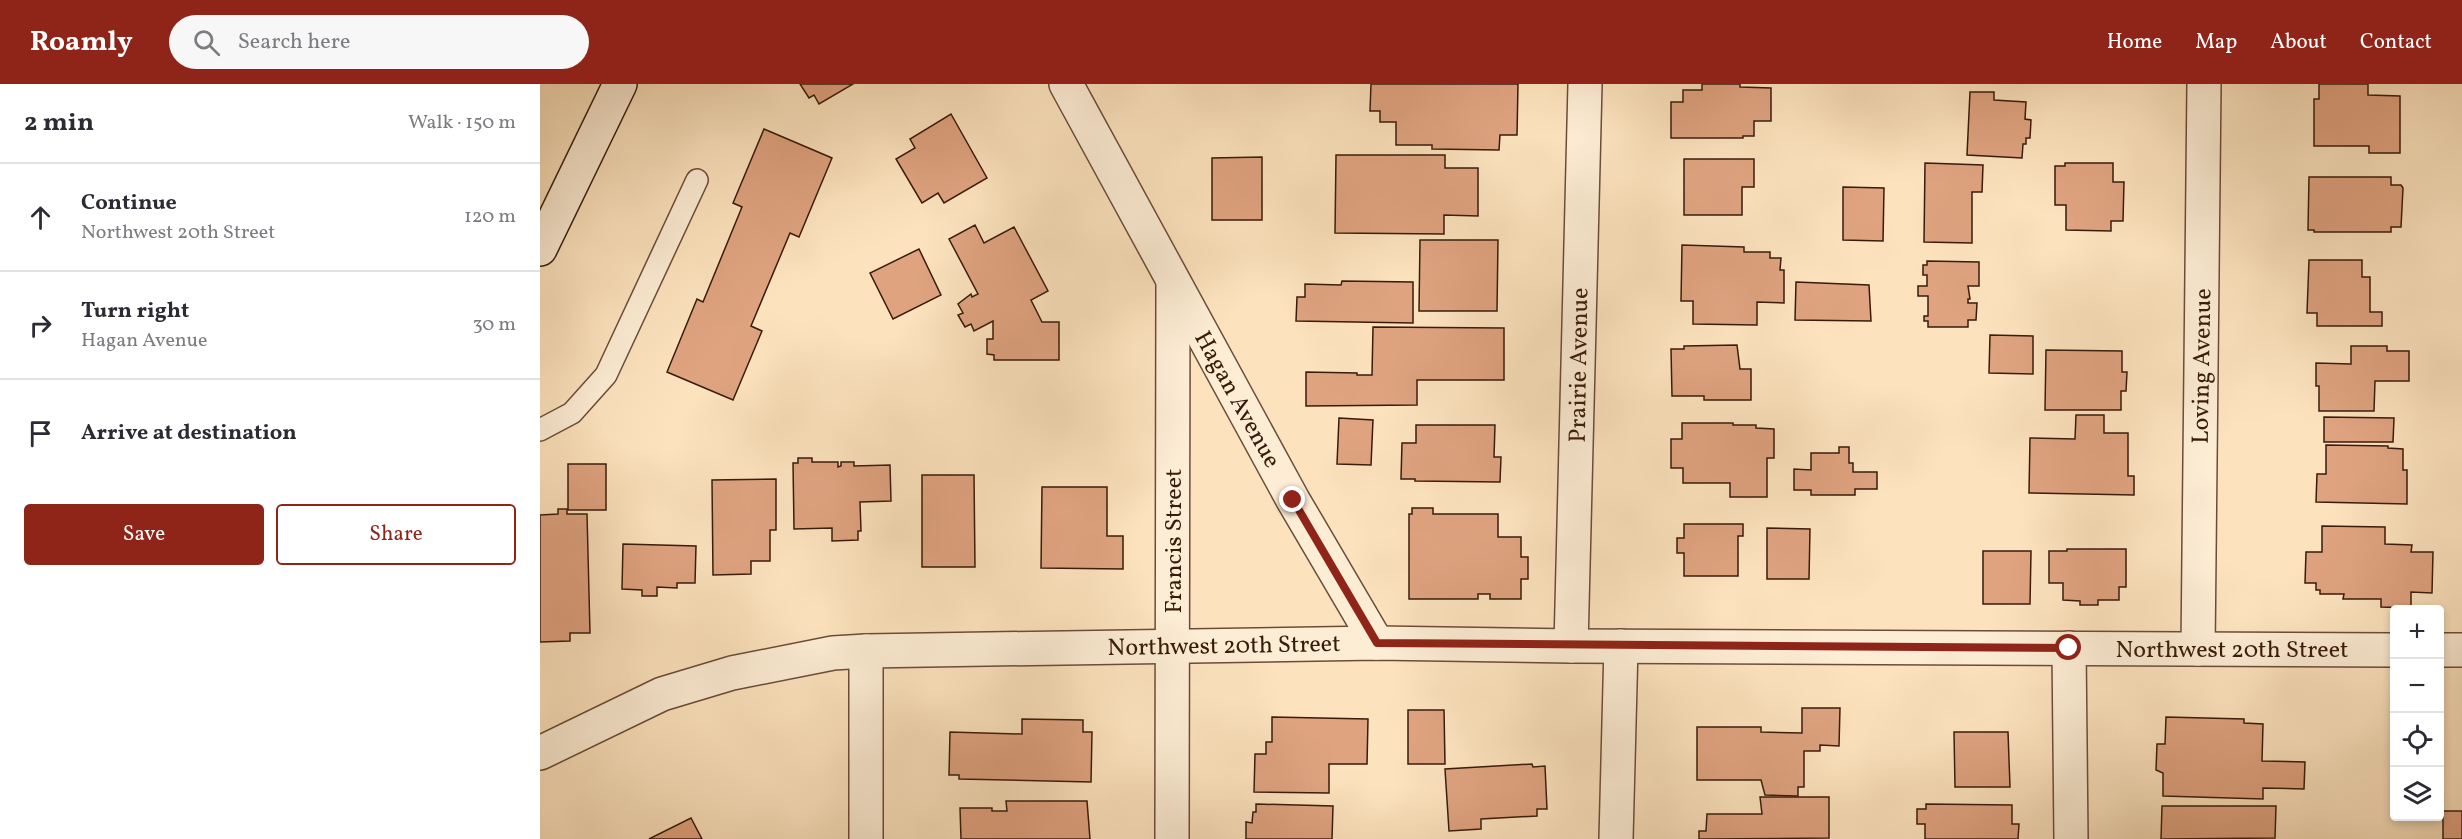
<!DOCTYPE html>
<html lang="en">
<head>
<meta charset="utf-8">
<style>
  :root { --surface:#fff; --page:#f7f7f7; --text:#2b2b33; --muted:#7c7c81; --line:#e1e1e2; --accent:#8f2418 }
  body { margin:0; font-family:Vollkorn,serif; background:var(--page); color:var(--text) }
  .controls { position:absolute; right:18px; bottom:18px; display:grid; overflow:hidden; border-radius:6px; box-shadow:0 3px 9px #0003 }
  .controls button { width:54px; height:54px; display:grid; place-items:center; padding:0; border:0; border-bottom:2px solid var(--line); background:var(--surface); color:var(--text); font:30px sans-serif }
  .stop { position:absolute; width:18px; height:18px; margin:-14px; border:4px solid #8f2418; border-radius:50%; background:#fff }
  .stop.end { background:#8f2418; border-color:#fff; box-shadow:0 2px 6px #0008 }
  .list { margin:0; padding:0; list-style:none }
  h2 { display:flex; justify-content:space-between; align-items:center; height:78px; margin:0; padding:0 24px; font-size:26px }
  h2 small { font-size:20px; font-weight:400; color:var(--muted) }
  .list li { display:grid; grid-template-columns:39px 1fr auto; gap:18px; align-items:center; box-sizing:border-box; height:108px; padding:0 24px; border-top:2px solid var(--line) }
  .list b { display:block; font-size:22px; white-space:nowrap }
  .list p { margin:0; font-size:20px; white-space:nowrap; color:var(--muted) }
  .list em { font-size:20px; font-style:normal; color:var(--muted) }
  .actions { display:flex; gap:12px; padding:18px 24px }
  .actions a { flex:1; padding:14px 0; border:2px solid var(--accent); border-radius:6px; text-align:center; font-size:21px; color:var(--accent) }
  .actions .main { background:var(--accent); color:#fff }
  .icon { flex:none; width:33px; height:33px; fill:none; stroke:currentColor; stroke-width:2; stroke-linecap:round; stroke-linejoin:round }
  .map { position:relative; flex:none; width:1922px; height:755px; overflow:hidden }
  header { display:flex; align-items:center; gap:36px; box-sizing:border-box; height:84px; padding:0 30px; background:var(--accent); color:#fff }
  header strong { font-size:28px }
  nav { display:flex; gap:33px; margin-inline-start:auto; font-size:21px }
  .search { width:420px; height:54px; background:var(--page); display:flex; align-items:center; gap:15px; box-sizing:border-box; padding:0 21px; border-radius:33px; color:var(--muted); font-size:22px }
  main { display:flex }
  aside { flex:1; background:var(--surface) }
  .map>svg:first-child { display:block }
  .building { fill:#dfa380; stroke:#391b0b; stroke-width:1.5 }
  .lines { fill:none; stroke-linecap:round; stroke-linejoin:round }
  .lane-casing { stroke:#6a4d38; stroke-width:24 }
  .street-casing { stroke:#6a4d38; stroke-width:36 }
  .secondary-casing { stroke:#391b0b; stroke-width:36 }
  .lane { stroke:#fdedd5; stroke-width:21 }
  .street { stroke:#fdedd5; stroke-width:33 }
  .secondary { stroke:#fdedd5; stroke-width:33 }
  .route { stroke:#8f2418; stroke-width:8 }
  .labels { text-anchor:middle; stroke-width:4.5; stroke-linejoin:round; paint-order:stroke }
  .street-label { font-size:24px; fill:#391b0b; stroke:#fdedd5 }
</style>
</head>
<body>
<header>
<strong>Roamly</strong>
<div class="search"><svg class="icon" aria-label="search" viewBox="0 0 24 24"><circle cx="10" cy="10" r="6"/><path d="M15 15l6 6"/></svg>Search here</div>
<nav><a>Home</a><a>Map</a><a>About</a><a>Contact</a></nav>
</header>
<main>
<aside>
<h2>2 min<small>Walk · 150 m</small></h2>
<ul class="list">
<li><svg class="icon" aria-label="ahead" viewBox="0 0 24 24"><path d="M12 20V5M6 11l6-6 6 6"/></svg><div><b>Continue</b><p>Northwest 20th Street</p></div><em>120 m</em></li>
<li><svg class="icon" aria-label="right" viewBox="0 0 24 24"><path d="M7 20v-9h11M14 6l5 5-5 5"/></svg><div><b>Turn right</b><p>Hagan Avenue</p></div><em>30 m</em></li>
<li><svg class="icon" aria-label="arrive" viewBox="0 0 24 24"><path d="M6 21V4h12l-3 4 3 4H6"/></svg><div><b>Arrive at destination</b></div></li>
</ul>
<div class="actions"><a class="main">Save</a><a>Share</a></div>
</aside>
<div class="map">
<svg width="1922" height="755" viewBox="0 0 1922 755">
  <rect width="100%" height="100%" fill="#fce3be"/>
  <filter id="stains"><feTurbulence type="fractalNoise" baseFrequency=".00333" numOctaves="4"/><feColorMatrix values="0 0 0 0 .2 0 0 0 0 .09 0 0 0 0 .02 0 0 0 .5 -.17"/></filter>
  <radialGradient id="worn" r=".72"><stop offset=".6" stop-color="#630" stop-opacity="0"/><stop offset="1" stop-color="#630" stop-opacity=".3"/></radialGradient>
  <g class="building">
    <polygon points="260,0 313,0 279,20 274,11 269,14"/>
    <polygon points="831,0 978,0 977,51 960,51 959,66 892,65 892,61 856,61 856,38 840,38 840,27 830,27"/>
    <polygon points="1162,0 1200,0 1200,3 1231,4 1231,37 1214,37 1214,52 1203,52 1203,54 1131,54 1131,18 1143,18 1143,6 1162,6"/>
    <polygon points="1779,0 1828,0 1828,11 1860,12 1860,69 1829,69 1829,62 1774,62 1774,15 1779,15"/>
    <polygon points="1430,8 1454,8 1454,16 1486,18 1485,35 1491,36 1490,54 1486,54 1486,60 1483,60 1482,74 1427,71"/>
    <polygon points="411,30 447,94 404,119 398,109 382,119 356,75 375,64 370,55"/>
    <polygon points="224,45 292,74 259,153 250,149 211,242 222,247 193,316 127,288 157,215 163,218 202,123 193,119"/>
    <polygon points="796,71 905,71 905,84 938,84 938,132 904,131 904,150 795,149"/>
    <polygon points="722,73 722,136 672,136 672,74"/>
    <polygon points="1144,75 1214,75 1214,103 1202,103 1202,131 1144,131"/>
    <polygon points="1385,79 1443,81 1442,108 1432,108 1432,159 1384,158"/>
    <polygon points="1525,79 1573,79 1573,98 1584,98 1583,137 1571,137 1571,147 1526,146 1526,121 1515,121 1515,82 1525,82"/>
    <polygon points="1769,93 1851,93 1851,101 1861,101 1863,104 1861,143 1851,143 1851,148 1774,148 1774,146 1768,146"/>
    <polygon points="1303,103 1344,104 1343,157 1303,156"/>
    <polygon points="435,141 444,159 474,143 508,207 491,216 502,238 519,238 519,276 454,276 454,271 447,270 447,255 453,255 453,237 434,247 431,240 425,243 418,231 423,229 418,220 431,210 432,213 438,210 409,155"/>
    <polygon points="880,156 958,156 957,227 879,227"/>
    <polygon points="1142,161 1204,163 1204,168 1230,168 1230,174 1241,174 1240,186 1244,186 1244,219 1217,218 1217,241 1153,240 1153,217 1141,217"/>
    <polygon points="379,165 401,211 353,235 330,189"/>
    <polygon points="1769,176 1822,176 1822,193 1830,193 1830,228 1842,228 1842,242 1777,242 1777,229 1767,229"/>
    <polygon points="1387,177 1439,178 1439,202 1428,202 1430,215 1428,215 1428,219 1437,219 1436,236 1428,236 1428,243 1388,243 1388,237 1384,237 1384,232 1388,232 1388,212 1378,212 1378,202 1387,202 1387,191 1383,191 1383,181 1387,181"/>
    <polygon points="802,197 873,198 873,239 756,237 757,213 765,213 765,200 801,201"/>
    <polygon points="1256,198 1329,201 1331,237 1255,236"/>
    <polygon points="833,243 964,244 964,296 877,296 877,321 766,322 766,288 817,289 817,291 832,291"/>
    <polygon points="1450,251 1493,252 1493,290 1449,289"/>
    <polygon points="1197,261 1200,285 1211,285 1211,316 1164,316 1164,312 1132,312 1131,265 1144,265 1144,262"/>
    <polygon points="1811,262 1847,262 1847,267 1869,267 1869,297 1835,297 1834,327 1779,327 1779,302 1776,302 1776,279 1811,280"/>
    <polygon points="1506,266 1582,267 1582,288 1587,288 1586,307 1581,307 1581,326 1505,326"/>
    <polygon points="1536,331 1564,331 1564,349 1588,349 1588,392 1594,392 1594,411 1489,409 1490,354 1535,355"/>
    <polygon points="1784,333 1854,334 1853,358 1784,358"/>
    <polygon points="799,334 833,336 831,381 797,380"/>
    <polygon points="1142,339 1193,339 1193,341 1216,341 1216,344 1234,345 1234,374 1227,374 1227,413 1190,413 1190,399 1143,399 1143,384 1131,384 1131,355 1142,355"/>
    <polygon points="876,341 955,341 954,373 961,373 960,398 875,397 875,395 861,395 862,359 876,359"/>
    <polygon points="1786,361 1848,362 1848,364 1863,365 1863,386 1867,386 1867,420 1776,418 1777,390 1786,390"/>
    <polygon points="1299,363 1309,363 1309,379 1313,379 1313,388 1337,388 1337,405 1315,405 1315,411 1271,411 1271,406 1254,406 1254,385 1271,386 1271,369 1299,369"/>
    <polygon points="258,374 272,374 272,378 298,378 298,383 301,382 301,378 314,378 314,382 350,381 351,417 320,418 321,447 318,447 318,456 292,457 292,444 254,445 253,379 258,379"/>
    <rect x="28" y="380" width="38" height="46"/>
    <polygon points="382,391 434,391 435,483 382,483"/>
    <polygon points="236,395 236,446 230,446 230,477 211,477 211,490 173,491 172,396"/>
    <polygon points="502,403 567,403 567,452 583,452 583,485 501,484"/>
    <polygon points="872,424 893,424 893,430 958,430 958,453 981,453 981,473 988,473 988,495 981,495 981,515 950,515 950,510 938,510 938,515 869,515 869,430 872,430"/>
    <polygon points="18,425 27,425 27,430 47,430 50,549 30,549 30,557 0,558 0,431 18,430"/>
    <polygon points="1144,440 1203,440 1203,452 1198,452 1198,492 1144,492 1144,469 1137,469 1137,454 1144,454"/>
    <polygon points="1782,442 1845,443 1845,460 1872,461 1871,468 1893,468 1892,509 1871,508 1871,524 1841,523 1841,515 1803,515 1804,510 1780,510 1780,506 1776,506 1776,499 1765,499 1766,468 1782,468"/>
    <polygon points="1227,444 1270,445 1269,495 1227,495"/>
    <polygon points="83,460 156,462 155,499 137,499 137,504 117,503 117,512 102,512 102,506 82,505"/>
    <polygon points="1527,465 1586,465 1586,503 1579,503 1579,516 1558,516 1558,521 1540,521 1540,517 1523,516 1523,499 1509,499 1509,467 1527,467"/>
    <polygon points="1443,467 1491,467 1490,520 1443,520"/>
    <polygon points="1262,624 1300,624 1299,662 1280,661 1280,667 1264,667 1264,703 1258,703 1258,712 1225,711 1221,696 1157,696 1157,643 1221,643 1221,648 1262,649"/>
    <polygon points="868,626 904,626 905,680 868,680"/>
    <polygon points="732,633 828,635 827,680 789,680 789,709 714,708 715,670 726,670 726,658 732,658"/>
    <polygon points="1626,633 1704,635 1704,639 1723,640 1722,677 1765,678 1764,705 1723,704 1723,715 1623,712 1623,689 1616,686 1617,660 1625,660"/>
    <polygon points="482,635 543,636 543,648 552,648 551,698 419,695 419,691 409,691 410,648 482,650"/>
    <polygon points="1414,648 1468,648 1470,703 1415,703"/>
    <polygon points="992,680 993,683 1005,682 1007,725 997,725 997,732 941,735 941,745 909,747 905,685"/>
    <polygon points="1220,713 1289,713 1289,754 1159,755 1159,747 1166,747 1167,730 1222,730"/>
    <polygon points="466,717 547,717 550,755 421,755 420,724 452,724 452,727 467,727"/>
    <polygon points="716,720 793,722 792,755 706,755 706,738 712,739 713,728 716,728"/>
    <polygon points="1386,720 1472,721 1472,740 1479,740 1478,755 1385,755 1385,740 1377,740 1377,725 1386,725"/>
    <polygon points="1622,722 1736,722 1735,754 1621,755"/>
    <rect x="1903" y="727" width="19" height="28"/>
    <polygon points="151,734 162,755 109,755"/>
  </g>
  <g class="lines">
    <defs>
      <polyline id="lane" points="0,346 32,329 66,291 157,96"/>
      <g id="street">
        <polyline points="526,0 753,416 837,559"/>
        <polyline points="1031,562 1045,0"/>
        <polyline points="1529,564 1531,755"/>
        <polyline points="1658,565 1664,0"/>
        <polyline points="1900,566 1922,566"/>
        <polyline points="326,567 326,755"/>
        <polyline points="0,669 122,610 192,589 293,569 326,567 837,559 1031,562 1854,566"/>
        <polyline points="632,755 633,199"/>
        <polyline points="1076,755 1081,562"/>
      </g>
      <polyline id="secondary" points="0,165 80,0"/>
    </defs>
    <use href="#lane" class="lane-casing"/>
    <use href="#street" class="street-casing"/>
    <use href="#secondary" class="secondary-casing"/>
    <use href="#lane" class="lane"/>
    <use href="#street" class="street"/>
    <use href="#secondary" class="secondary"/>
  </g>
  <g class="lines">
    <polyline class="route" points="753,416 837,559 1529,564"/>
  </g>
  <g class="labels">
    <g class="street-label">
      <text transform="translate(1038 281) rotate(-89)" y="8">Prairie Avenue</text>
      <text transform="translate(1661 282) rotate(-89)" y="8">Loving Avenue</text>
      <text transform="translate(698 315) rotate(61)" y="8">Hagan Avenue</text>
      <text transform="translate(633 457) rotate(-90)" y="8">Francis Street</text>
      <text transform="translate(684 561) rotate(-1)" y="8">Northwest 20th Street</text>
      <text x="1692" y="573">Northwest 20th Street</text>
    </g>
  </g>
  <rect width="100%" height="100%" filter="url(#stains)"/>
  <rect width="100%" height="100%" fill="url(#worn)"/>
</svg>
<div class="controls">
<button>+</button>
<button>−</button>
<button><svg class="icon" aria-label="locate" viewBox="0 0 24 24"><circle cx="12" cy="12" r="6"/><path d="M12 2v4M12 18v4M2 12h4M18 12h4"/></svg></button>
<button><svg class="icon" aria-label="layers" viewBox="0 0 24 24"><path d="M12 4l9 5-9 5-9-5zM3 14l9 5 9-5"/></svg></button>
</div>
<div class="stop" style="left:1529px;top:564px"></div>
<div class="stop end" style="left:753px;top:416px"></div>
</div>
</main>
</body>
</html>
